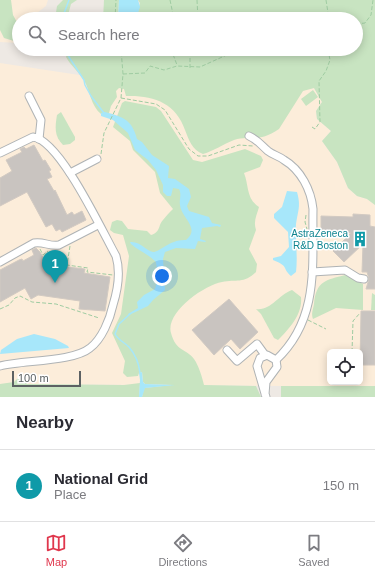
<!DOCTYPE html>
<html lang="en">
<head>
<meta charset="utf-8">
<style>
  :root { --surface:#fff; --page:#f2f2f3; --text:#2b2b33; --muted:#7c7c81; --line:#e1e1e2; --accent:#e0374d }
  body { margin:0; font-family:Helvetica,sans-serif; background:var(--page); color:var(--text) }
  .controls { position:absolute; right:12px; bottom:12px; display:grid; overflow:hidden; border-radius:6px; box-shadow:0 2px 10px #0003 }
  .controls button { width:36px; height:36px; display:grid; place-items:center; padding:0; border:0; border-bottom:1px solid var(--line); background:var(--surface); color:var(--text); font:20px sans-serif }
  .scale { position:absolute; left:12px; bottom:10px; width:69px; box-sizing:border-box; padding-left:4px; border:2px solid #5c6163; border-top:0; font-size:11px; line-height:14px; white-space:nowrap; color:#5c6163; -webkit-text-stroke:3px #fff; paint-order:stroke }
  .you { position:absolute; left:162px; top:276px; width:14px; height:14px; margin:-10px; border:3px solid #fff; border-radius:50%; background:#1a73e8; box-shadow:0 0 0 6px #1a73e833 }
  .badge { display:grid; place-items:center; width:26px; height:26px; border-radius:50%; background:var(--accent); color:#fff; font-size:13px; font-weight:700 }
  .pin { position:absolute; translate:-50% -33px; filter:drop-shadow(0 1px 2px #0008) }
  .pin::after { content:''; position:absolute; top:21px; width:14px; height:12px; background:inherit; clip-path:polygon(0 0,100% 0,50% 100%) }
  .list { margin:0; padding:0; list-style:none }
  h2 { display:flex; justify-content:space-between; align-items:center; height:52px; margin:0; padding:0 16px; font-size:17px }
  h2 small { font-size:13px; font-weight:400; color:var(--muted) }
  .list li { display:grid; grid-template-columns:26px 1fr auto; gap:12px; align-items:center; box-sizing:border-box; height:72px; padding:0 16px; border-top:1px solid var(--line) }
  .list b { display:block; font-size:15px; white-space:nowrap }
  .list p { margin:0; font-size:13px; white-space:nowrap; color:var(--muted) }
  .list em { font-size:13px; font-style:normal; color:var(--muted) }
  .icon { flex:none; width:22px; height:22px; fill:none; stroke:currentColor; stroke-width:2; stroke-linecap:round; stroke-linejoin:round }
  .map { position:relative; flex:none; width:375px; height:397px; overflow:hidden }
  .search { position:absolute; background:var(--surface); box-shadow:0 2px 10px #0003; left:12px; right:12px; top:12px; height:44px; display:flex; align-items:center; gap:10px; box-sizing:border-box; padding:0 14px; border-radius:22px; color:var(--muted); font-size:15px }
  .sheet { height:124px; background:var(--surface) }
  nav { display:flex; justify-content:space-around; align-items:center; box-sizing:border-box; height:56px; border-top:1px solid var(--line); background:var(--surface); font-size:11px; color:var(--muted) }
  nav a { display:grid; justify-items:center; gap:2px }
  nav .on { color:var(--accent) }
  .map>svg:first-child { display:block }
  .commercial { fill:#fcedda; fill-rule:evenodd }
  .green { fill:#c8e4c1 }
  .water { fill:#a7e7fa }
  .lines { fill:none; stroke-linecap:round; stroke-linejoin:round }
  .stream { stroke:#a7e7fa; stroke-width:1.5 }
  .building { fill:#c9c4c0; stroke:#d2cac2 }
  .minor-casing { stroke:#afb3b5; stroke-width:9 }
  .path { stroke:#9fcca2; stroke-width:1; stroke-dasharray:4 2; stroke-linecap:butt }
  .minor { stroke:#fff; stroke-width:7 }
  .labels { text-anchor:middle; stroke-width:3; stroke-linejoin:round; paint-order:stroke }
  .culture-label { font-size:10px; fill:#0d838f; stroke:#fff; text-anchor:end }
</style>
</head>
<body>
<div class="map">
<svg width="375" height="397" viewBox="0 0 375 397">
  <rect width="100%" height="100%" fill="#eee9e4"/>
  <g class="commercial">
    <polygon points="0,0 48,0 46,6 32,17 19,19 19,43 0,42"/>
    <path d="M0,63L99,78L303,90L314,88L322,102L316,111L317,119L331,131L322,141L337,162L348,188L357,196L367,199L375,205V397H281V386L0,384ZM330,352H360V382H330Z"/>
  </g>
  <g class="green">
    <polygon points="0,0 11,0 13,15 19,26 19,39 14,41 4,38 0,30"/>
    <polygon points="63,0 77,0 71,4 67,19 55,19 57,6"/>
    <polygon points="104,0 119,0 118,19 103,19"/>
    <path d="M138,0H375V205L367,199L357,196L348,188L337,162L322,141L331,131L317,119L316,111L322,102L314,88L303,91L279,129C259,143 252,135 234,140C223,144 214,151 203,154C192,150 189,140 185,130C176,103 153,95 126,96L124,89L119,88L116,91L117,97L111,106L109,113H101V114C91,106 90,91 84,80C78,71 71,66 66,57L68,49H78L88,54L93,49H356V19H136L140,3Z"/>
    <polygon points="313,90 318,97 306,106 301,99"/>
    <path d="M125,101L156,107L161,111L193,160L202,162L245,149L261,156L263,160L260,167L244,173C249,185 246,199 259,207C257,215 253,221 256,230L249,249L257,264L256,272C244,284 236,279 222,282C204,285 165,313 171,333C176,352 186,348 194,359C199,366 202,377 204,385L256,386L261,397H142L144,388L172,385L145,384L143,382L142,372L139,373L138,376L127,377L123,373L125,361L112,333L121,314L129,256L123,235L114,233L110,230L112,222L117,220L122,221L128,229L147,231L151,235C161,232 158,225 163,220C166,216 169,213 173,209L160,193L155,172L133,150L130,141L113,127L122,103Z"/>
    <path d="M61,112L75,137V140L70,144L63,145C54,136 55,127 57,115Z"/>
    <path d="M345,275L363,284V310L336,308L313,319C311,313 313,310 314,304C316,281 326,280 345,275Z"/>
    <path d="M292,290L301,297C303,314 289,329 278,340L274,338L261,314L256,309C271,311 278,295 292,290Z"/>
    <polygon points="372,293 375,295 375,310 371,310"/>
    <polygon points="18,378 25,379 27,384 124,385 140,383 139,397 0,397 0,384 14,382"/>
    <rect x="281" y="386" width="94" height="11"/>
  </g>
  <g class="water">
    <polygon points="119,0 138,0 140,7 136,19 118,19"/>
    <path d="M105,112C124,117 132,120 137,139L142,142L152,155L169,166L168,178L175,179L189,189L191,197L187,206L189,211L209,217L212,223L221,225L220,227L217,226L202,228L200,239L206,241L205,242L198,241L195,249L176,248L165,252L163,259L165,290L153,300L148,306L129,315L128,314L138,308L137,302L144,295L155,289L158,278L156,262C148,254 139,251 131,244L130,242C141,241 146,251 153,252C160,252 170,239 186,240C201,228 181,218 180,205C179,199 182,195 179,189L173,188L171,196H167L163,192V185L156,170L148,160L135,150L128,133L113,120L101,116V113Z"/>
    <path d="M287,191L297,192C301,206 298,210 296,224C295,240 298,256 296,272L291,276C281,267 290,267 273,260V258L281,256L289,247L288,232L274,218V214L282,207Z"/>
    <polygon points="34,334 55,339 68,346 69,348 0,354 1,350 17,339"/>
    <polygon points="142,372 143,382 145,384 175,385 145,388 142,397 139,397 140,380 139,373"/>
  </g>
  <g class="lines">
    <g class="stream">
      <polyline points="62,19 69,0"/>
      <polyline points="68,49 69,57 84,80 85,85 91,96 104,113"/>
      <path d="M130,314L119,324L115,334C118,340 124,342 129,347C135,354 139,364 140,373"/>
    </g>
  </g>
  <g class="building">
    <polygon points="34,145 43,161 45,160 51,170 49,171 52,177 47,179 54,191 55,190 67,215 72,212 74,215 82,211 86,220 62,232 60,229 56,231 52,224 46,227 27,192 0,206 0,178 12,171 6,160 22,152 20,149 24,147 26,149"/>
    <polygon points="353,214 370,215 370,226 375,227 375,289 366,289 369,279 367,272 362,272 363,244 344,262 333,251 351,233 321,231 321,216 353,217"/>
    <polygon points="36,248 40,252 49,268 59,270 59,266 85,269 84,273 110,277 105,311 79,309 80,301 38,295 31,299 25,288 0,302 0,270 19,260 22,259 23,261 34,255 32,250"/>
    <polygon points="229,299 258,332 240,349 231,339 214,355 192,330"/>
    <polygon points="361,311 375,311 375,365 360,365"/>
  </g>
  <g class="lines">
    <defs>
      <g id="minor">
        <polyline points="29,96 41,120 39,139"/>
        <path d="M249,136C258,140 261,145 268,151C273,155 279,156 284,160C301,170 311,190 313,209C312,264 320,319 276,360"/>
        <path d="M0,153L33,137C60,140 102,231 116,256C121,273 118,289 113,305C110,319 102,339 90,348C73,362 23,360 0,366"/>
        <polyline points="70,173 97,159"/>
        <path d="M0,262L34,243C43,241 50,247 59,245L98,225"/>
        <polyline points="312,272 345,270 358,278 364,279"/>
        <polyline points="227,350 237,361 257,344 265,355"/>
        <polyline points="265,394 266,382 277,367 276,360 267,355 260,358 257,366 266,397"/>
      </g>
    </defs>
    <use href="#minor" class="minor-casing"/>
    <g class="path">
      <polyline points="170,0 174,19"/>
      <polyline points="197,0 198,19"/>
      <polyline points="326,0 329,19"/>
      <polyline points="115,19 116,0"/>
      <polyline points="181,19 182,14 190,13 198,15"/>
      <polyline points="356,24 365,23 371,15 373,0"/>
      <polyline points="171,49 177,65"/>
      <polyline points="190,68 190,49"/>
      <polyline points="123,74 145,73 150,66 164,70 177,66 200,67 240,49"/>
      <polyline points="121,98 156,104 165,110 189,149 198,156 208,156 239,145 253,146"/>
      <polyline points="312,127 315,129 320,122 319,81 326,71 330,60 328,49"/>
      <polyline points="101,154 104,133 121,98 123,74 121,49"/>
      <polyline points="306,215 305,222 307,229"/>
      <polyline points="70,246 67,265 88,268 87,272 113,275"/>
      <polyline points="40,249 43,255 48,251"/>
      <polyline points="0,309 9,305 15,298 20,296 32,302 56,304 99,318"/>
      <polyline points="308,320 326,329"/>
      <polyline points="352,352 353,321 360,313"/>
    </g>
    <use href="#minor" class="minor"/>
  </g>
  <defs>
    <symbol id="building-bare" viewBox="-9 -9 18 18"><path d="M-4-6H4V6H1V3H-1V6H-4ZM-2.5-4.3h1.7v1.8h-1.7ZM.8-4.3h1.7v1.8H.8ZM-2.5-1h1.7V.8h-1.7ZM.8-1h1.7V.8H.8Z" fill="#0f9aa8" stroke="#fff" stroke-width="2.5" paint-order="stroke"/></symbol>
  </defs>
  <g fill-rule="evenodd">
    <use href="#building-bare" x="349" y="228" width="22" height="22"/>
  </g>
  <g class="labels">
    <g class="culture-label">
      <text x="348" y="237">AstraZeneca<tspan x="348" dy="12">R&amp;D Boston</tspan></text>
    </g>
  </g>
</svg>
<div class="controls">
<button><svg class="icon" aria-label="locate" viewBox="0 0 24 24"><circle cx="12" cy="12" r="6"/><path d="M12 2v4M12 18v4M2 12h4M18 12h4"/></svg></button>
</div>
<div class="scale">100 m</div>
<div class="you"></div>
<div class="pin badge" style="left:55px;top:283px;background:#0f9aa8">1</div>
<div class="search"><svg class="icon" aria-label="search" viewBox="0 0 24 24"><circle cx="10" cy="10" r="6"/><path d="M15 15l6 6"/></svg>Search here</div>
</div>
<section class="sheet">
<h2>Nearby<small></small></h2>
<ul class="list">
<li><span class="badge" style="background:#0f9aa8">1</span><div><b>National Grid</b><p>Place</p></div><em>150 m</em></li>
</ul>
</section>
<nav>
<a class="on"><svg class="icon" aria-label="map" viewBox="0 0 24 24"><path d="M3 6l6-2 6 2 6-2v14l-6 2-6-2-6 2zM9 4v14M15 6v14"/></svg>Map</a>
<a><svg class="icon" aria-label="directions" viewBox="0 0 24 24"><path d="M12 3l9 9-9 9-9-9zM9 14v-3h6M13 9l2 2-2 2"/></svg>Directions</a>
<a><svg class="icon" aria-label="saved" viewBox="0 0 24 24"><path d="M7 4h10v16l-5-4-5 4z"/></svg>Saved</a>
</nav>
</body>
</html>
